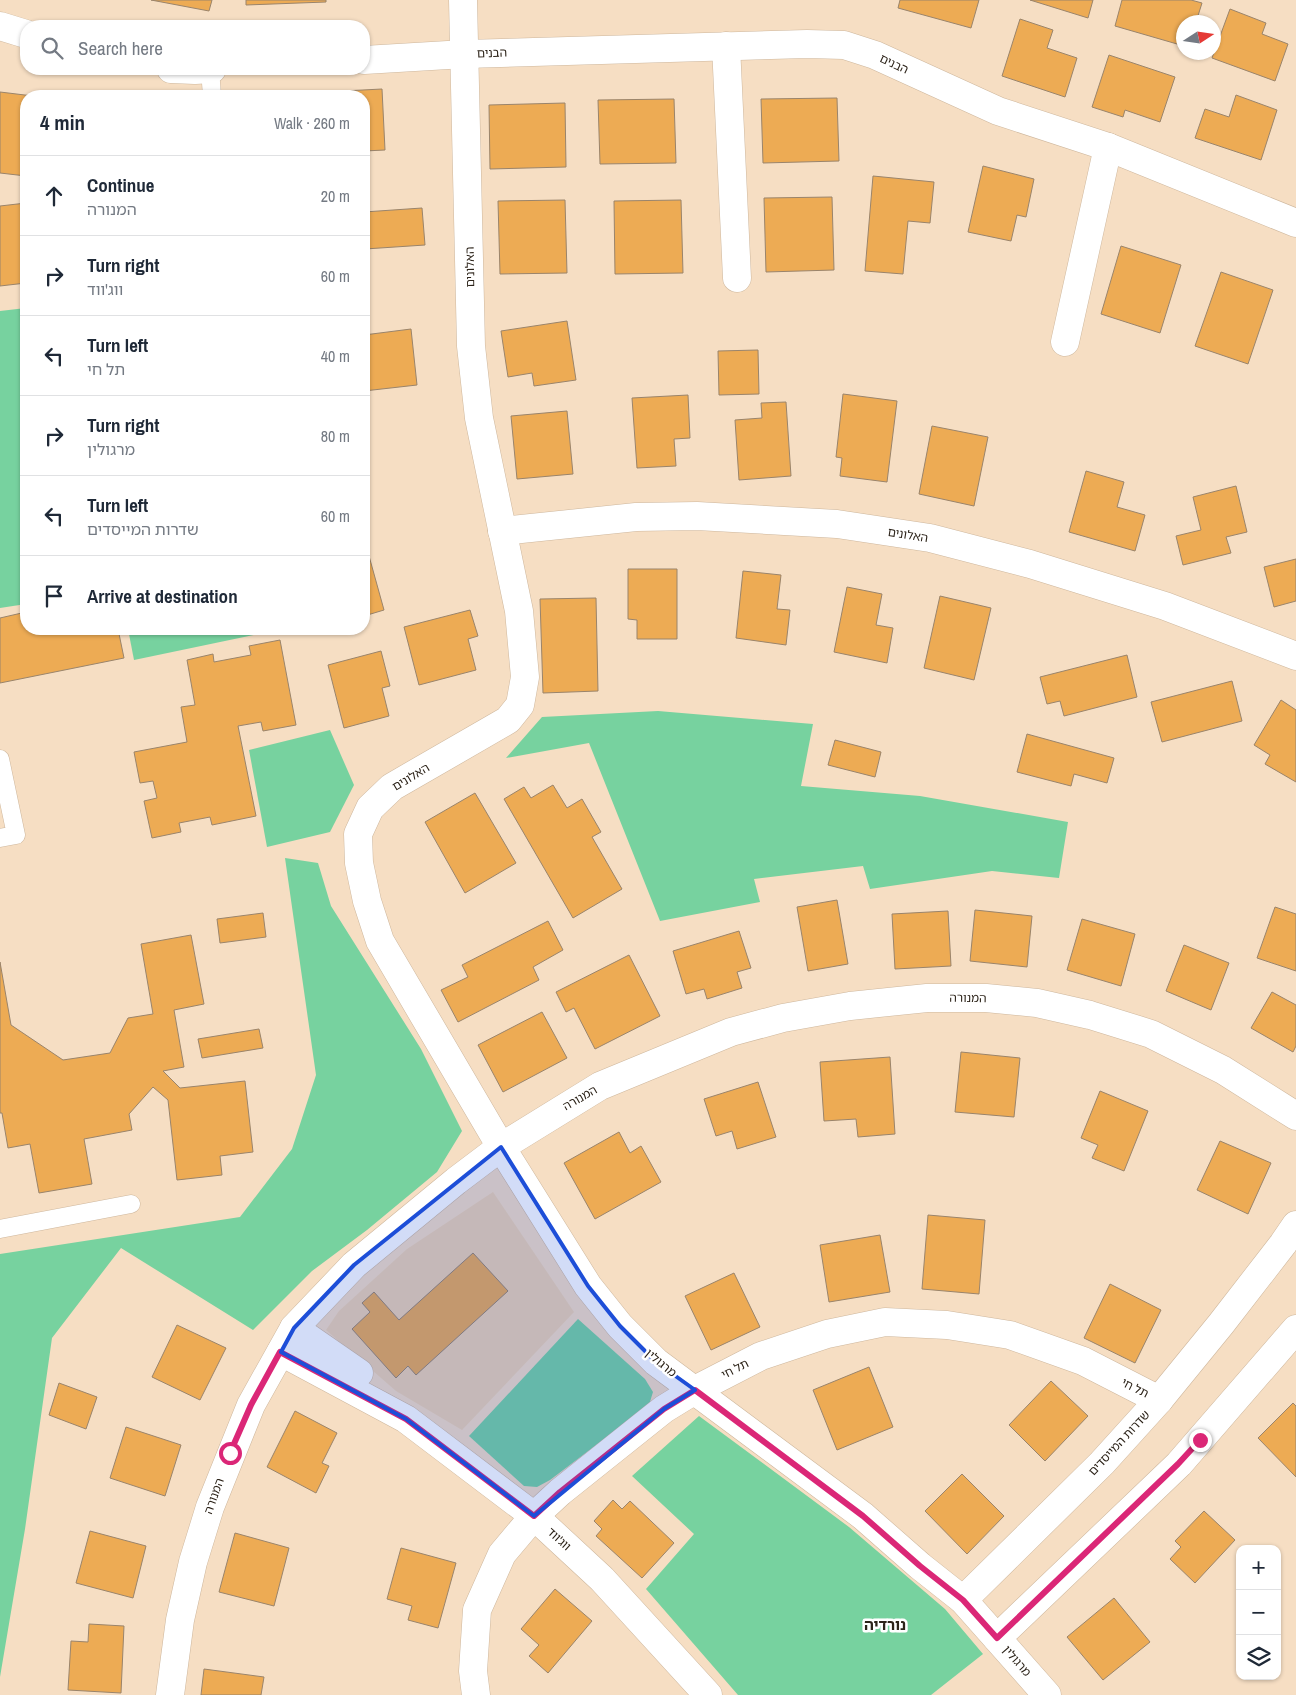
<!DOCTYPE html>
<html lang="en">
<head>
<meta charset="utf-8">
<style>
  :root { --surface:#fff; --page:#f6f6f7; --text:#1f2937; --muted:#747a83; --line:#e0e1e3 }
  body { margin:0; font-family:"Archivo Narrow","Noto Sans Hebrew",sans-serif; background:var(--page); color:var(--text) }
  .controls { position:absolute; right:15px; bottom:15px; display:grid; overflow:hidden; border-radius:10px; box-shadow:0 1px 4px #0004 }
  .controls button { width:45px; height:45px; display:grid; place-items:center; padding:0; border:0; border-bottom:1px solid var(--line); background:var(--surface); color:var(--text); font:25px sans-serif }
  .compass { position:absolute; left:1176px; top:15px; width:45px; height:45px; border-radius:50%; background:var(--surface); box-shadow:0 1px 4px #0004; rotate:78deg }
  .stop { position:absolute; width:15px; height:15px; margin:-11px; border:4px solid #db2777; border-radius:50%; background:#fff }
  .stop.end { background:#db2777; border-color:#fff; box-shadow:0 1px 5px #0008 }
  .list { margin:0; padding:0; list-style:none }
  h2 { display:flex; justify-content:space-between; align-items:center; height:65px; margin:0; padding:0 20px; font-size:21px }
  h2 small { font-size:16px; font-weight:400; color:var(--muted) }
  .list li { display:grid; grid-template-columns:32px 1fr auto; gap:15px; align-items:center; box-sizing:border-box; height:80px; padding:0 20px; border-top:1px solid var(--line) }
  .list b { display:block; font-size:19px; white-space:nowrap }
  .list p { margin:0; font-size:16px; white-space:nowrap; color:var(--muted) }
  .list em { font-size:16px; font-style:normal; color:var(--muted) }
  .icon { flex:none; width:28px; height:28px; fill:none; stroke:currentColor; stroke-width:2; stroke-linecap:round; stroke-linejoin:round }
  .map { position:relative; flex:none; width:1296px; height:1695px; overflow:hidden }
  .search { position:absolute; background:var(--surface); box-shadow:0 1px 4px #0004; left:20px; top:20px; width:350px; height:55px; display:flex; align-items:center; gap:12px; box-sizing:border-box; padding:0 18px; border-radius:20px; color:var(--muted); font-size:19px }
  .panel { position:absolute; background:var(--surface); box-shadow:0 1px 4px #0004; left:20px; top:90px; width:350px; height:545px; border-radius:20px }
  .map>svg:first-child { display:block }
  .built { fill:#efd3b1 }
  .green { fill:#77d29f }
  .building { fill:#edab54; stroke:#9a846b }
  .lines { fill:none; stroke-linecap:round; stroke-linejoin:round }
  .service-casing { stroke:#ceb79d; stroke-width:19 }
  .minor-casing { stroke:#ceb79d; stroke-width:29 }
  .service { stroke:#fff; stroke-width:18 }
  .minor { stroke:#fff; stroke-width:28 }
  .route { stroke:#db2777; stroke-width:6 }
  .marked { fill:#1d4ed8; fill-opacity:0.2; stroke:#1d4ed8; stroke-width:4; stroke-linejoin:round }
  .labels { text-anchor:middle; stroke-width:5; stroke-linejoin:round; paint-order:stroke }
  .street-label { font-size:12px; fill:#2c2319; stroke:#fff }
  .quarter-label { font-size:15px; font-weight:bold; fill:#2c2319; stroke:#fff }
</style>
</head>
<body>
<div class="map">
<svg width="1296" height="1695" viewBox="0 0 1296 1695">
  <rect width="100%" height="100%" fill="#f6dec3"/>
  <polygon class="built" points="493,1192 574,1312 462,1430 396,1391 326,1330 339,1311 407,1249"/>
  <g class="green">
    <polygon points="26,308 26,604 0,608 0,311"/>
    <polygon points="128,629 282,629 134,660"/>
    <polygon points="658,711 813,724 801,786 920,796 1068,822 1059,878 992,871 870,889 863,866 754,879 760,902 660,921 589,743 506,758 542,717"/>
    <polygon points="330,730 354,785 330,832 267,847 249,750"/>
    <polygon points="285,858 318,863 331,906 421,1049 462,1131 437,1172 367,1230 312,1271 253,1330 121,1248 52,1338 25,1529 0,1677 0,1254 240,1217 292,1149 316,1075"/>
    <polygon points="578,1319 645,1379 653,1392 649,1405 550,1480 537,1487 524,1486 469,1436"/>
    <polygon points="699,1416 849,1527 945,1609 983,1654 931,1695 738,1695 646,1589 694,1534 632,1476"/>
  </g>
  <g class="building">
    <polygon points="151,0 212,0 209,11"/>
    <polygon points="246,0 326,0 326,2 246,5"/>
    <polygon points="900,0 979,0 971,28 898,8"/>
    <polygon points="1030,0 1093,0 1088,18"/>
    <polygon points="1122,0 1191,0 1202,3 1196,22 1184,22 1184,46 1115,26"/>
    <polygon points="1230,9 1266,23 1262,34 1288,44 1275,81 1212,58"/>
    <polygon points="1020,19 1053,30 1047,48 1077,58 1065,97 1002,76"/>
    <polygon points="1109,55 1175,77 1160,122 1125,110 1123,117 1092,107"/>
    <polygon points="382,89 385,150 364,151 364,96 343,96 343,91"/>
    <polygon points="0,92 33,96 26,96 26,176 0,173"/>
    <polygon points="318,94 318,96 260,96"/>
    <polygon points="1236,95 1277,110 1261,160 1195,138 1205,109 1229,117"/>
    <polygon points="837,98 839,161 763,163 761,99"/>
    <polygon points="674,99 676,163 600,164 598,100"/>
    <polygon points="565,103 566,167 490,169 489,105"/>
    <polygon points="983,166 1034,179 1026,217 1017,215 1011,241 968,232"/>
    <polygon points="873,176 934,182 930,223 908,221 903,274 865,271"/>
    <polygon points="832,197 834,270 766,272 764,198"/>
    <polygon points="565,200 567,273 500,274 498,201"/>
    <polygon points="681,200 683,273 615,274 614,201"/>
    <polygon points="26,203 26,283 0,286 0,206"/>
    <polygon points="422,208 425,245 365,249 364,212"/>
    <polygon points="1121,246 1181,265 1160,333 1101,314"/>
    <polygon points="1221,272 1273,290 1248,364 1195,346"/>
    <polygon points="567,321 576,380 534,386 532,373 508,377 501,331"/>
    <polygon points="411,329 417,385 364,391 364,335"/>
    <polygon points="758,350 759,394 719,395 718,351"/>
    <polygon points="843,394 897,401 887,482 840,476 842,458 836,457"/>
    <polygon points="688,395 690,438 674,439 676,466 637,468 632,398"/>
    <polygon points="786,402 791,476 739,480 735,420 762,418 761,403"/>
    <polygon points="567,411 573,474 517,479 511,416"/>
    <polygon points="932,426 988,437 974,506 919,494"/>
    <polygon points="1086,471 1124,482 1117,507 1145,515 1135,551 1069,532"/>
    <polygon points="1236,486 1247,532 1226,537 1231,553 1183,565 1176,536 1201,530 1193,497"/>
    <polygon points="369,556 384,610 364,616 364,558"/>
    <polygon points="1296,559 1296,601 1274,607 1264,567"/>
    <polygon points="628,569 677,569 677,639 637,639 637,620 628,619"/>
    <polygon points="743,571 781,575 777,609 790,610 786,645 736,638"/>
    <polygon points="847,587 882,594 876,625 893,628 887,663 834,652"/>
    <polygon points="940,596 991,608 974,680 924,668"/>
    <polygon points="596,598 598,691 543,693 540,599"/>
    <polygon points="470,610 478,636 468,639 476,670 419,685 404,627"/>
    <polygon points="26,612 26,629 118,629 124,658 0,683 0,618"/>
    <polygon points="280,640 296,725 263,731 261,722 238,726 256,816 212,825 210,817 179,823 181,832 152,838 144,801 157,798 153,781 140,783 134,752 187,742 181,707 195,705 187,660 213,654 214,662 251,655 249,646"/>
    <polygon points="381,651 390,686 382,688 389,716 344,728 328,665"/>
    <polygon points="1127,655 1137,697 1064,716 1060,701 1047,704 1040,677"/>
    <polygon points="1232,681 1242,721 1162,742 1151,702"/>
    <polygon points="1281,700 1296,710 1296,782 1265,764 1270,755 1254,745"/>
    <polygon points="1027,734 1114,758 1107,783 1074,774 1071,786 1017,772"/>
    <polygon points="835,740 881,752 875,777 828,765"/>
    <polygon points="553,785 567,808 582,799 601,832 592,837 622,889 573,918 504,799 524,787 531,798"/>
    <polygon points="475,793 516,863 465,893 425,822"/>
    <polygon points="837,900 848,964 808,971 797,907"/>
    <polygon points="1275,907 1296,914 1296,971 1257,958"/>
    <polygon points="975,910 1032,916 1027,967 970,961"/>
    <polygon points="948,911 951,966 895,969 892,914"/>
    <polygon points="263,913 266,937 220,943 217,919"/>
    <polygon points="1082,919 1135,934 1121,986 1067,970"/>
    <polygon points="548,921 563,950 533,967 539,980 458,1022 441,990 468,977 462,965"/>
    <polygon points="739,931 751,968 737,972 742,988 707,999 704,989 686,994 673,951"/>
    <polygon points="191,935 204,1004 174,1010 184,1067 163,1071 180,1088 245,1081 253,1152 220,1156 222,1175 177,1180 168,1100 153,1087 129,1114 132,1130 84,1139 92,1184 39,1193 30,1144 8,1148 2,1113 0,1113 0,962 11,1025 63,1060 110,1053 128,1018 153,1014 141,944"/>
    <polygon points="1184,945 1229,963 1211,1010 1166,991"/>
    <polygon points="629,955 660,1016 595,1049 574,1008 566,1012 556,992"/>
    <polygon points="1272,992 1296,1005 1296,1046 1293,1052 1251,1028"/>
    <polygon points="542,1012 567,1058 503,1092 478,1045"/>
    <polygon points="259,1029 263,1048 202,1058 198,1039"/>
    <polygon points="961,1052 1020,1058 1014,1117 955,1112"/>
    <polygon points="890,1057 895,1134 858,1137 856,1119 824,1121 820,1062"/>
    <polygon points="758,1082 776,1137 737,1149 732,1131 716,1136 704,1099"/>
    <polygon points="1100,1091 1148,1111 1124,1171 1092,1158 1098,1145 1081,1138"/>
    <polygon points="619,1132 630,1153 641,1146 661,1182 595,1219 564,1163"/>
    <polygon points="1220,1141 1271,1163 1248,1214 1197,1190"/>
    <polygon points="928,1215 985,1220 979,1294 922,1289"/>
    <polygon points="880,1235 890,1292 829,1302 820,1245"/>
    <polygon points="473,1253 508,1291 416,1375 408,1366 396,1378 352,1329 370,1312 362,1303 374,1292 399,1320"/>
    <polygon points="734,1273 760,1327 711,1350 685,1296"/>
    <polygon points="1110,1284 1161,1310 1135,1363 1084,1338"/>
    <polygon points="177,1325 226,1348 200,1400 152,1377"/>
    <polygon points="869,1367 893,1427 837,1450 813,1390"/>
    <polygon points="1051,1381 1088,1416 1045,1461 1009,1425"/>
    <polygon points="59,1383 97,1397 86,1429 49,1415"/>
    <polygon points="1293,1403 1296,1406 1296,1477 1258,1438"/>
    <polygon points="295,1411 337,1433 322,1463 329,1466 316,1493 267,1467"/>
    <polygon points="126,1427 181,1445 165,1496 110,1478"/>
    <polygon points="962,1474 1004,1516 967,1554 925,1511"/>
    <polygon points="613,1500 622,1509 630,1501 674,1543 642,1578 596,1536 602,1529 594,1521"/>
    <polygon points="1204,1511 1235,1540 1195,1583 1170,1559 1181,1547 1175,1541"/>
    <polygon points="90,1531 146,1546 133,1598 76,1583"/>
    <polygon points="235,1533 289,1548 274,1606 219,1592"/>
    <polygon points="401,1548 456,1563 438,1628 408,1620 412,1606 387,1599"/>
    <polygon points="555,1589 592,1621 548,1673 529,1656 539,1645 521,1629"/>
    <polygon points="1114,1598 1150,1642 1103,1680 1067,1637"/>
    <polygon points="89,1624 124,1626 121,1693 68,1690 71,1641 88,1642"/>
    <polygon points="204,1669 264,1677 261,1695 201,1695"/>
  </g>
  <g class="lines">
    <defs>
      <g id="service">
        <polyline points="210,69 212,96"/>
        <polyline points="0,759 16,835 0,838"/>
        <polyline points="0,1229 131,1204"/>
      </g>
      <g id="minor">
        <polyline points="463,0 471,346 479,418 519,611 525,677 520,705 508,720 392,787 370,808 358,834 359,863 367,901 380,941 501,1147 588,1286 620,1326 656,1362 863,1516 920,1566 963,1600 1047,1695"/>
        <polyline points="0,26 26,34"/>
        <polyline points="726,46 737,278"/>
        <polyline points="364,60 465,54 807,44 844,45 875,55 998,111 1108,147 1296,223"/>
        <polyline points="171,69 195,70 212,69"/>
        <polyline points="1065,342 1108,147"/>
        <polyline points="502,531 636,517 697,516 837,524 930,538 1030,564 1165,606 1296,656"/>
        <polyline points="294,1328 359,1373"/>
        <polyline points="281,1352 406,1419 534,1516 602,1579 708,1695"/>
        <polyline points="963,1600 1102,1463 1159,1400 1221,1324 1283,1244 1296,1225"/>
        <polyline points="997,1638 1179,1464 1296,1329"/>
        <polyline points="170,1695 180,1620 193,1562 210,1507 251,1405 294,1328 354,1265 456,1181 501,1147 600,1086 731,1032 783,1018 850,1006 927,998 986,998 1037,1003 1090,1015 1151,1034 1223,1070 1296,1116"/>
        <polyline points="476,1695 473,1671 477,1610 502,1554 534,1516 560,1492 664,1409 695,1390 761,1356 827,1334 885,1322 947,1325 1010,1335 1083,1361 1159,1400"/>
      </g>
    </defs>
    <use href="#service" class="service-casing"/>
    <use href="#minor" class="minor-casing"/>
    <use href="#service" class="service"/>
    <use href="#minor" class="minor"/>
  </g>
  <g class="lines">
    <polyline class="route" points="230,1453 251,1405 280,1352 406,1419 534,1516 560,1492 664,1409 695,1390 863,1516 920,1566 963,1600 997,1638 1178,1464 1200,1440"/>
  </g>
  <path class="marked" d="M501,1147L588,1286L620,1326L656,1362L695,1390L664,1409L534,1516L406,1419L281,1352L294,1328L354,1265Z"/>
  <g class="labels">
    <g class="street-label">
      <text transform="translate(492 53) rotate(-2)" y="4">הבנים</text>
      <text transform="translate(894 64) rotate(25)" y="4">הבנים</text>
      <text transform="translate(470 267) rotate(-91)" y="4">האלונים</text>
      <text transform="translate(908 535) rotate(9)" y="4">האלונים</text>
      <text transform="translate(411 777) rotate(-31)" y="4">האלונים</text>
      <text transform="translate(968 998) rotate(1)" y="4">המנורה</text>
      <text transform="translate(580 1098) rotate(-30)" y="4">המנורה</text>
      <text transform="translate(661 1363) rotate(40)" y="4">מרגולין</text>
      <text transform="translate(735 1369) rotate(-27)" y="4">תל חי</text>
      <text transform="translate(1135 1388) rotate(27)" y="4">תל חי</text>
      <text transform="translate(1119 1443) rotate(-47)" y="4">שדרות המייסדים</text>
      <text transform="translate(214 1496) rotate(-70)" y="4">המנורה</text>
      <text transform="translate(559 1539) rotate(42)" y="4">ווג'ווד</text>
      <text transform="translate(1017 1661) rotate(49)" y="4">מרגולין</text>
    </g>
    <g class="quarter-label">
      <text x="885" y="1630">נורדיה</text>
    </g>
  </g>
</svg>
<div class="controls">
<button>+</button>
<button>−</button>
<button><svg class="icon" aria-label="layers" viewBox="0 0 24 24"><path d="M12 4l9 5-9 5-9-5zM3 14l9 5 9-5"/></svg></button>
</div>
<svg class="compass" viewBox="-18 -18 36 36"><path d="M0-13l5 13h-10z" fill="#e53935"/><path d="M0 13l5-13h-10z" fill="#747a83"/></svg>
<div class="stop" style="left:230px;top:1453px"></div>
<div class="stop end" style="left:1200px;top:1440px"></div>
<div class="search"><svg class="icon" aria-label="search" viewBox="0 0 24 24"><circle cx="10" cy="10" r="6"/><path d="M15 15l6 6"/></svg>Search here</div>
<section class="panel">
<h2>4 min<small>Walk · 260 m</small></h2>
<ul class="list">
<li><svg class="icon" aria-label="ahead" viewBox="0 0 24 24"><path d="M12 20V5M6 11l6-6 6 6"/></svg><div><b>Continue</b><p>המנורה</p></div><em>20 m</em></li>
<li><svg class="icon" aria-label="right" viewBox="0 0 24 24"><path d="M7 20v-9h11M14 6l5 5-5 5"/></svg><div><b>Turn right</b><p>ווג'ווד</p></div><em>60 m</em></li>
<li><svg class="icon" aria-label="left" viewBox="0 0 24 24"><path d="M17 20v-9H6M10 6l-5 5 5 5"/></svg><div><b>Turn left</b><p>תל חי</p></div><em>40 m</em></li>
<li><svg class="icon" aria-label="right" viewBox="0 0 24 24"><path d="M7 20v-9h11M14 6l5 5-5 5"/></svg><div><b>Turn right</b><p>מרגולין</p></div><em>80 m</em></li>
<li><svg class="icon" aria-label="left" viewBox="0 0 24 24"><path d="M17 20v-9H6M10 6l-5 5 5 5"/></svg><div><b>Turn left</b><p>שדרות המייסדים</p></div><em>60 m</em></li>
<li><svg class="icon" aria-label="arrive" viewBox="0 0 24 24"><path d="M6 21V4h12l-3 4 3 4H6"/></svg><div><b>Arrive at destination</b></div></li>
</ul>
</section>
</div>
</body>
</html>
